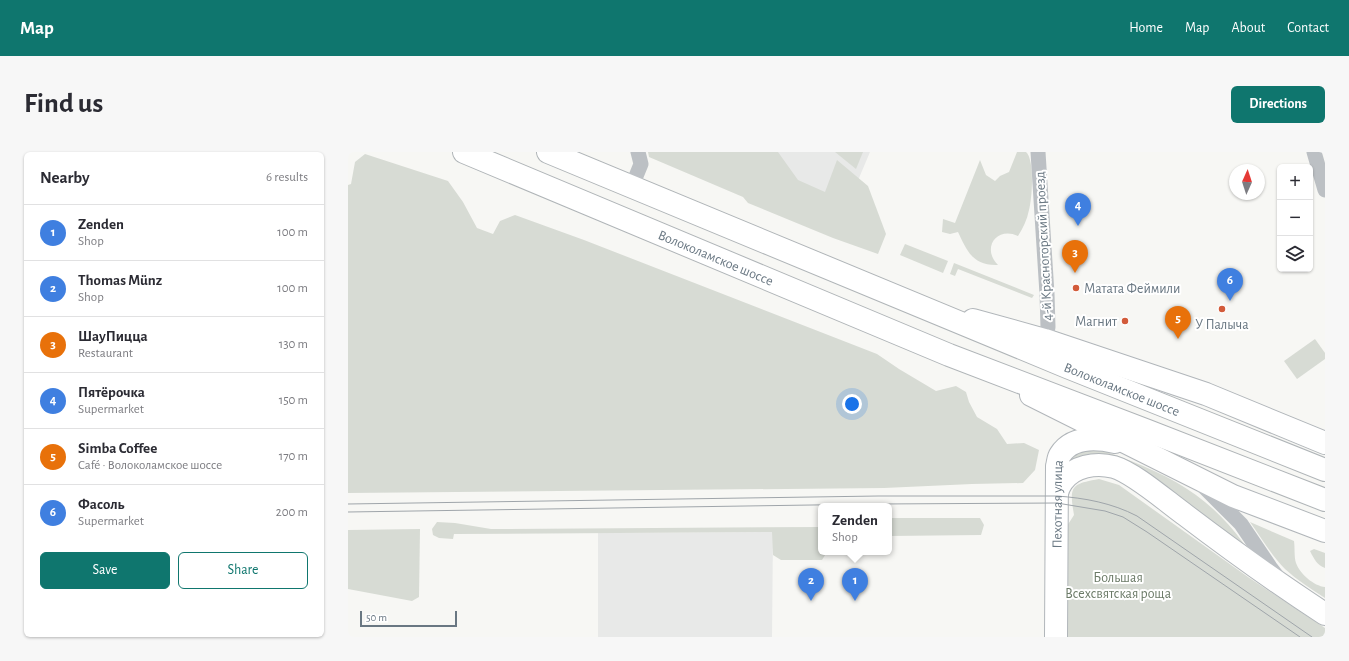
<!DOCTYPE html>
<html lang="en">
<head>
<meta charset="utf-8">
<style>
  :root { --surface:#fff; --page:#f7f7f7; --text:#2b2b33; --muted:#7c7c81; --line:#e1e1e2; --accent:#0f766e }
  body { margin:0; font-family:"Alegreya Sans",sans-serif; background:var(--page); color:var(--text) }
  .controls { position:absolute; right:12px; top:12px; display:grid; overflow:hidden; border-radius:6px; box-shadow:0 1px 3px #0004 }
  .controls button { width:36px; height:36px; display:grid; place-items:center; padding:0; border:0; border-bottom:1px solid var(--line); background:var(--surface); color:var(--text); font:20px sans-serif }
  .compass { position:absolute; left:881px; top:12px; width:36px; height:36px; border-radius:50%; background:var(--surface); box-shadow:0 1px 3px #0004; rotate:3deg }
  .scale { position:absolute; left:12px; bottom:10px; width:97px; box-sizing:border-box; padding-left:4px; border:2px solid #697782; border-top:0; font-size:11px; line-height:14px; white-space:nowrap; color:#697782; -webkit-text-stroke:3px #fff; paint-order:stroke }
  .you { position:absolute; left:504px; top:252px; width:14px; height:14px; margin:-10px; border:3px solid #fff; border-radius:50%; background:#1a73e8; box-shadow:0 0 0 6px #1a73e833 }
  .badge { display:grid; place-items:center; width:26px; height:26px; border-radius:50%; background:var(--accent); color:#fff; font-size:13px; font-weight:700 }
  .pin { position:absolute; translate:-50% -33px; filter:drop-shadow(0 1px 2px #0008) }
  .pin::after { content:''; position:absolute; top:21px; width:14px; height:12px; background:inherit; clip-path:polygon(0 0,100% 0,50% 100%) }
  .popup { position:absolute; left:470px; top:351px; width:74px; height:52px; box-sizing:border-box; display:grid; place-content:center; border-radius:6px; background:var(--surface); filter:drop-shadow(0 1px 3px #0005); font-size:13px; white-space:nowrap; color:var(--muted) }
  .popup b { font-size:15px; color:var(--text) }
  .popup::after { content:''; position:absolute; left:50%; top:100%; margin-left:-8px; border:8px solid transparent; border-top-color:var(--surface) }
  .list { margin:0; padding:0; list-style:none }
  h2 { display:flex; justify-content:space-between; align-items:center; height:52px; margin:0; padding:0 16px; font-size:17px }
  h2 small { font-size:13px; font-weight:400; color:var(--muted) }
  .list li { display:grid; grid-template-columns:26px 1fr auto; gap:12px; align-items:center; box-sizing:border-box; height:56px; padding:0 16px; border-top:1px solid var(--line) }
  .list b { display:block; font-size:15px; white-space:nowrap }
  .list p { margin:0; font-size:13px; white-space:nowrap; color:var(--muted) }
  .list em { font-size:13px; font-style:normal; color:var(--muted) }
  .actions { display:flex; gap:8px; padding:12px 16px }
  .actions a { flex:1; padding:9px 0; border:1px solid var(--accent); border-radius:6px; text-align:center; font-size:14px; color:var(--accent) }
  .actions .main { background:var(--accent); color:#fff }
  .icon { flex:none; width:22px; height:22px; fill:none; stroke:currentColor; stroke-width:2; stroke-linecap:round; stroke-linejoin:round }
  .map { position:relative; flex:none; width:977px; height:485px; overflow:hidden; border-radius:6px }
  header { display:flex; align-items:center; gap:24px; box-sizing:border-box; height:56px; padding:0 20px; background:var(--accent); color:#fff }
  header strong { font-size:19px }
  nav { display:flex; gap:22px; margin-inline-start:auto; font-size:14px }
  .intro { display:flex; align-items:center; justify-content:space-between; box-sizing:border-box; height:96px; padding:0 24px }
  h1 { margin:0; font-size:28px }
  .button { padding:10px 18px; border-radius:6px; background:var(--accent); color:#fff; font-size:14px; font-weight:700 }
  main { display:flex; gap:24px; padding:0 24px }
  aside { flex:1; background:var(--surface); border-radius:6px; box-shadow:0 1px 3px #0004 }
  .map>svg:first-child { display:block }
  .built { fill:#e8e9e8 }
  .green { fill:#d7dbd4 }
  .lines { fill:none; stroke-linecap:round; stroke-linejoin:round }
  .secondary-casing { stroke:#b1b6ba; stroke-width:24 }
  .primary-casing { stroke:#b0b5b8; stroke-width:24 }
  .street { stroke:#bcc0c4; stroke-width:15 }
  .secondary { stroke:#fff; stroke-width:22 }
  .primary { stroke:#fff; stroke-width:22 }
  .tram { stroke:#9fa5aa; stroke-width:1 }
  .poi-dot { fill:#d25b3a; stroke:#fff; stroke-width:1.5 }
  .labels { text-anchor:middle; stroke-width:4; stroke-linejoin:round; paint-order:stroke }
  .street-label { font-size:14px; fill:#697782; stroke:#fff }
  .poi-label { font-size:14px; fill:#697782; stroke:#fff; text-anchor:start }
  .park-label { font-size:14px; fill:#6b7a67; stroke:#fff }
</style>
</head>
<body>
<header>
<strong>Map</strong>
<nav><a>Home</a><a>Map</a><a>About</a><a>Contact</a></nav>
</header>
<div class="intro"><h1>Find us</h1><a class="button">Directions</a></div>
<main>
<aside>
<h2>Nearby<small>6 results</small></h2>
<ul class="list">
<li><span class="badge" style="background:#3f7fe0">1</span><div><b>Zenden</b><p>Shop</p></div><em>100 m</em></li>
<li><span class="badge" style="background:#3f7fe0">2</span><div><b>Thomas Münz</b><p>Shop</p></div><em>100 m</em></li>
<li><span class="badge" style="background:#e8710a">3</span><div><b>ШауПицца</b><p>Restaurant</p></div><em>130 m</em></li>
<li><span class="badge" style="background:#3f7fe0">4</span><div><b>Пятёрочка</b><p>Supermarket</p></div><em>150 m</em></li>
<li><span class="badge" style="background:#e8710a">5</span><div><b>Simba Coffee</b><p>Café · Волоколамское шоссе</p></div><em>170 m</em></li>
<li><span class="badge" style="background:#3f7fe0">6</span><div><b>Фасоль</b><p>Supermarket</p></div><em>200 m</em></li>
</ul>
<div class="actions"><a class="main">Save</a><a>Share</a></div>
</aside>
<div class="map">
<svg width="977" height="485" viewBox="0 0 977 485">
  <rect width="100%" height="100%" fill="#f7f7f4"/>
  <g class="built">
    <polygon points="332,0 522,0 492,71"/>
    <polygon points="425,380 424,485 250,485 250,381"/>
  </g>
  <g class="green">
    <polygon points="300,0 430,0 450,28 477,40 489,8 520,34 538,82 530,102 485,86 400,51 395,45 301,5"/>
    <polygon points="487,0 515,0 508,17"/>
    <path d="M669,0H678C687,8 684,47 681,58C679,68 675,76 670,84C649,74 633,96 650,113C625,114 619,99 610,80L602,82L594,80L595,67L607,71L632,8L638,23L647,29L652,24L661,20Z"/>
    <polygon points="17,2 100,29 115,50 129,76 145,82 152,69 167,63 236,88 529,202 551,217 588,239 608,234 618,240 621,250 629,265 649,277 659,292 676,291 691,298 687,318 675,331 624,332 536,336 0,341 0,33 3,32 7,10"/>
    <polygon points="557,92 600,109 595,121 552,103"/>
    <polygon points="606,111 686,143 684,146 610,117 607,124 602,122"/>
    <polygon points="967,187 977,201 977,207 949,227 936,209"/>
    <path d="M745,297C759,299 770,304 783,309C831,328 865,349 896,392L794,320L719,313C722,301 734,299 745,297Z"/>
    <path d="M751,327L771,333L900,425L977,476V485H718L719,374L726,363C721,334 723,332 751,327Z"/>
    <polygon points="541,366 632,366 636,373 633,383 541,384"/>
    <polygon points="89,370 107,371 143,377 473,375 473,400 479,400 474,408 433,408 425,403 424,380 106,382 105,387 91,386 85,383 84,377"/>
    <path d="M902,370L946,389C947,396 946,405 948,411C952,422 966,434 977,435V446C963,437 949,428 937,417C923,403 913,385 902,370Z"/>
    <polygon points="72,377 71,445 64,449 0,437 0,378"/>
    <path d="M966,397L977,401V416C969,413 966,407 962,399Z"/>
  </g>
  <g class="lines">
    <defs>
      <g id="secondary">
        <polyline points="625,168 697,188 858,242 977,291"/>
        <polyline points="683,243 885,344 977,379"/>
        <path d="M709,341C710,337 712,333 714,330C725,314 748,310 766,315C786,321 818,349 836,362C882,397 929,431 977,462"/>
        <path id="s1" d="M708,485L709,314C710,311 710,306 712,303C724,284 749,286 767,290"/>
      </g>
      <g id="primary">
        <path id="s2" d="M116,0L601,203L800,279L977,348"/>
        <path id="s3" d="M200,0L719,215L977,318"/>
      </g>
    </defs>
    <use href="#secondary" class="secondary-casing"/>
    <use href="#primary" class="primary-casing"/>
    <g class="street">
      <polyline points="690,0 699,142 700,175 697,188"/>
      <polyline points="966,0 977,38"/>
      <polyline points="284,34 293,12 290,0"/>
      <polyline points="856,335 893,372 922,415 929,424"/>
    </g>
    <use href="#secondary" class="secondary"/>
    <use href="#primary" class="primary"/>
    <g class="tram">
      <path d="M0,352L530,344H709C737,346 764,351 789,364L964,485"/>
      <polyline points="0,360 530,352 709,351 757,359 775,365 799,380 952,485"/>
    </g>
  </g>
  <g class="poi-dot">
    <circle cx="728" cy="136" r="4"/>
    <circle cx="874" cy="157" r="4"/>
    <circle cx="777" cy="169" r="4"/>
  </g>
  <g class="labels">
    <g class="street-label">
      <text transform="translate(695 94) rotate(-93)" y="5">4-й Красногорский проезд</text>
      <text dy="5" stroke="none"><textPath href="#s2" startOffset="273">Волоколамское шоссе</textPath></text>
      <text dy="5" stroke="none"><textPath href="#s3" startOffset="621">Волоколамское шоссе</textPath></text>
      <text dy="5" stroke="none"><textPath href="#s1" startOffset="133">Пехотная улица</textPath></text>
    </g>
    <g class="poi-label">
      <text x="736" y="141">Матата Феймили</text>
      <text x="769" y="174" text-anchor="end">Магнит</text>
      <text x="874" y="177" text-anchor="middle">У Палыча</text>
    </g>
    <g class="park-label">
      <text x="770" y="430">Большая<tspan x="770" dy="16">Всехсвятская роща</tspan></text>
    </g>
  </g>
</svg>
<div class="controls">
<button>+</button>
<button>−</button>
<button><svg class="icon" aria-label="layers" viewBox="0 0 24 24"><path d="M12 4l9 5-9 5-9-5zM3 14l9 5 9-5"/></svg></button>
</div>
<svg class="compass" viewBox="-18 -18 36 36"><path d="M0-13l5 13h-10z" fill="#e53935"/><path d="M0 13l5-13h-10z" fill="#7c7c81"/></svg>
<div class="scale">50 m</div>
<div class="you"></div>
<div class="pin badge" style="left:507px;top:449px;background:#3f7fe0">1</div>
<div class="popup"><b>Zenden</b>Shop</div>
<div class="pin badge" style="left:463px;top:449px;background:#3f7fe0">2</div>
<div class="pin badge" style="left:727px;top:121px;background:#e8710a">3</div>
<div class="pin badge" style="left:730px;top:74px;background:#3f7fe0">4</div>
<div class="pin badge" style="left:830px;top:187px;background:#e8710a">5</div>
<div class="pin badge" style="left:882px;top:149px;background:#3f7fe0">6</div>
</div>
</main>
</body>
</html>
